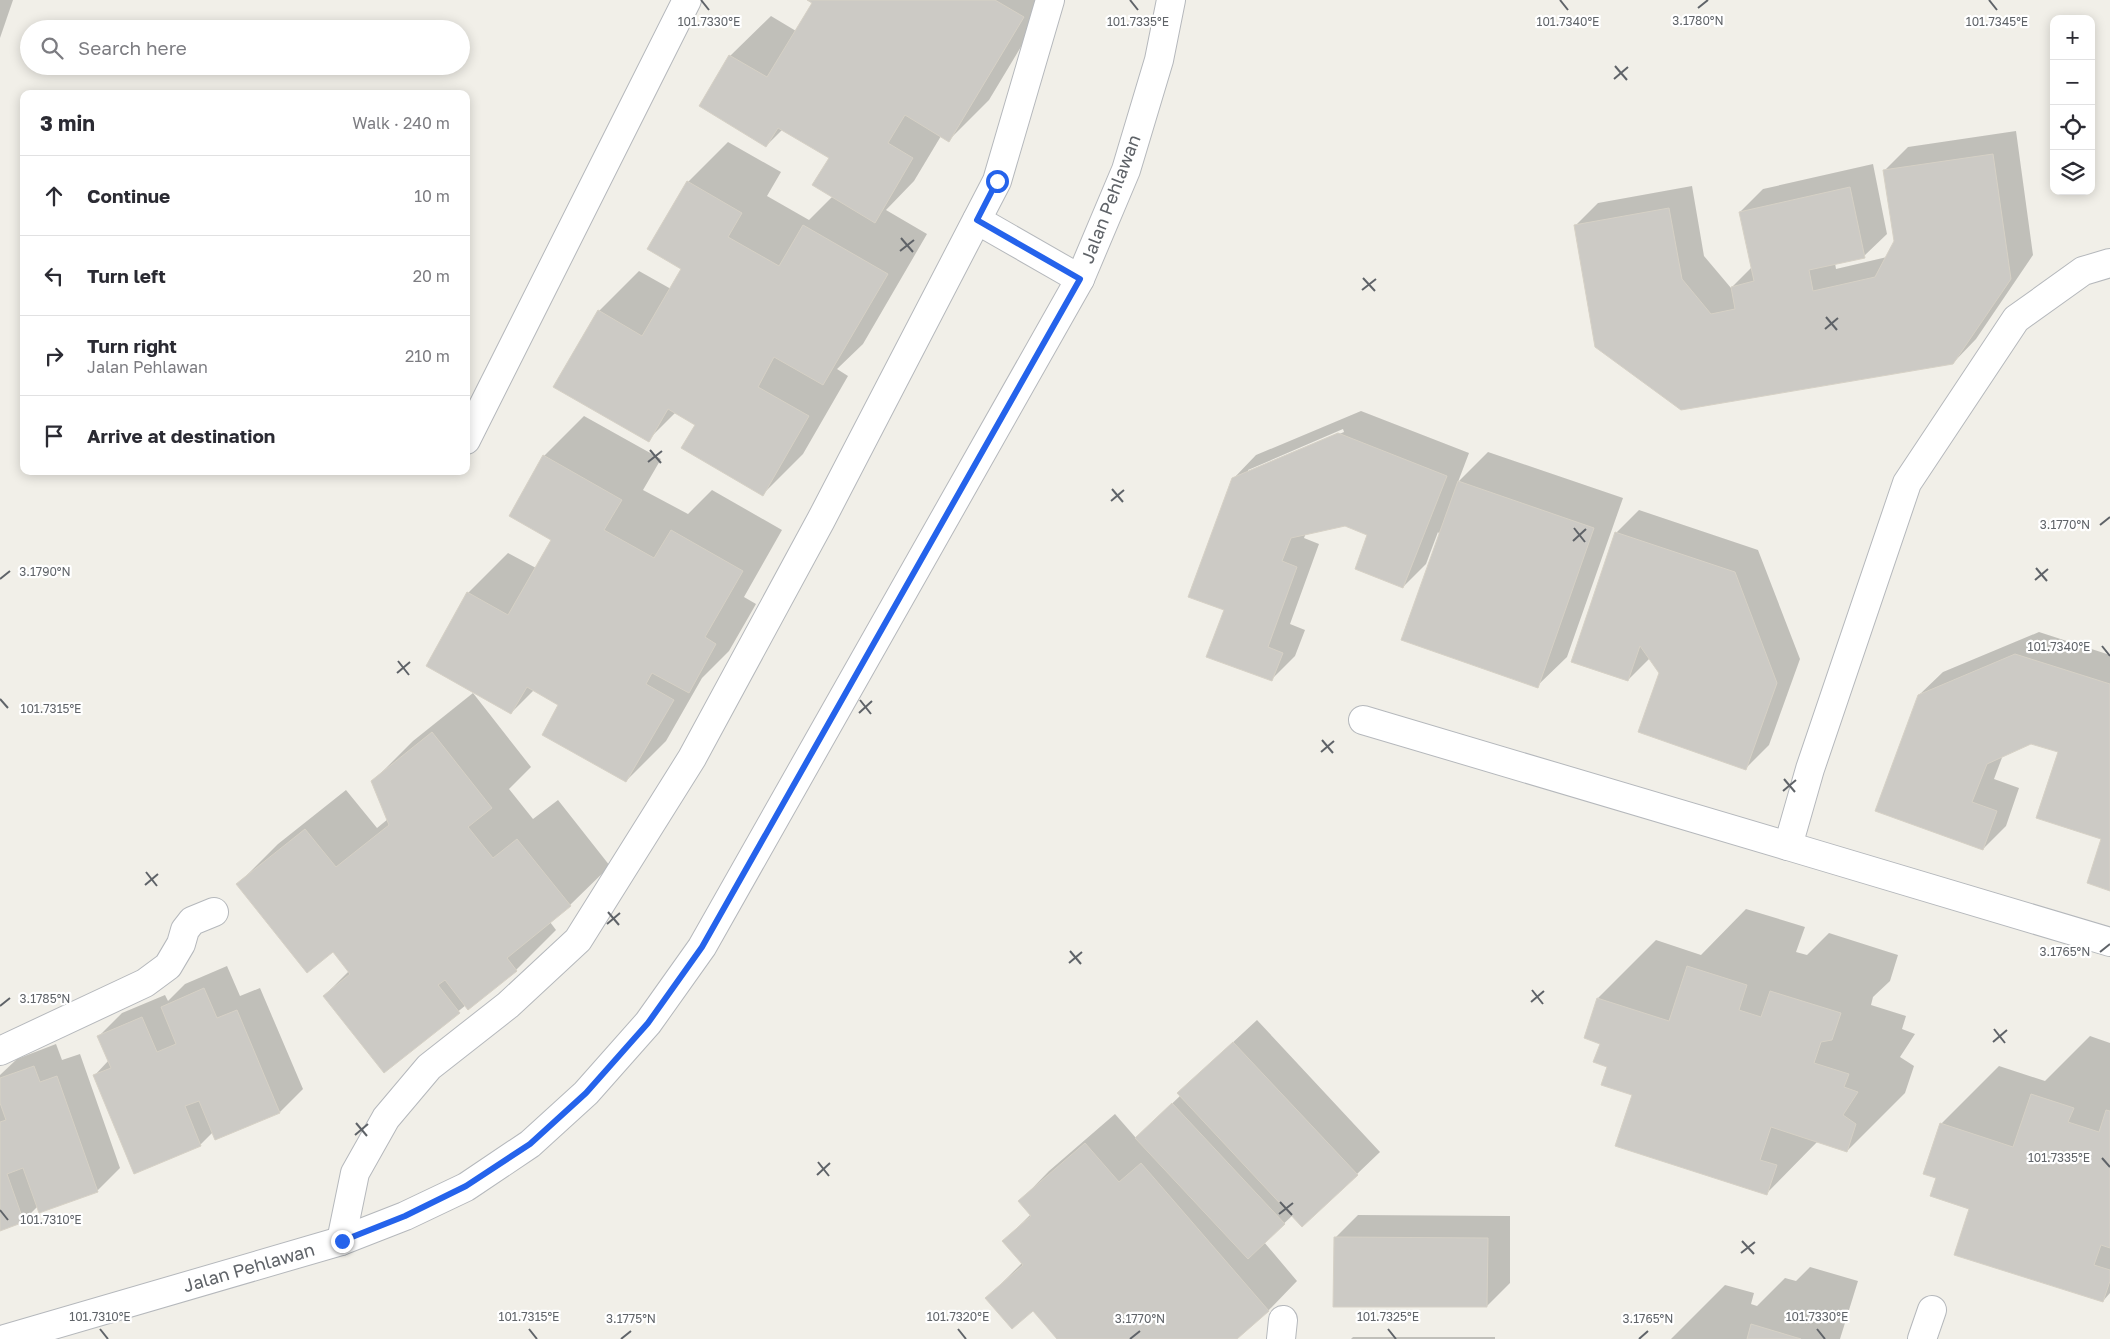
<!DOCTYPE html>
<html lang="en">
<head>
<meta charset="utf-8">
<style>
  :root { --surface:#fff; --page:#f7f7f7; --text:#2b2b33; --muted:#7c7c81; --line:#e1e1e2 }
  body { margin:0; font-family:"Golos Text",sans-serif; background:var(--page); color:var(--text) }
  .controls { position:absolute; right:15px; top:15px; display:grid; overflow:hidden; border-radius:10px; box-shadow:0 2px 12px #0003 }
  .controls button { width:45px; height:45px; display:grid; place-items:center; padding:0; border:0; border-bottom:1px solid var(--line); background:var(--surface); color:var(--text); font:25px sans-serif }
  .stop { position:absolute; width:15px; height:15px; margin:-11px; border:4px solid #2563eb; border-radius:50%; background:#fff }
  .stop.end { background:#2563eb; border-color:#fff; box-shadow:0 1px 5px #0008 }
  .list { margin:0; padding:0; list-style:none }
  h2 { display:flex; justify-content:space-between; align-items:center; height:65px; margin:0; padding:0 20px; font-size:21px }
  h2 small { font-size:16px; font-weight:400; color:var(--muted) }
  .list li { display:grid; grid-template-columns:32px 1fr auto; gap:15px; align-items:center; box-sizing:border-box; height:80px; padding:0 20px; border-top:1px solid var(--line) }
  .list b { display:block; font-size:19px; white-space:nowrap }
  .list p { margin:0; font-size:16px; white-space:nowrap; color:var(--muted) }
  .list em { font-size:16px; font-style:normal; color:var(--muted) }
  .icon { flex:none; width:28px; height:28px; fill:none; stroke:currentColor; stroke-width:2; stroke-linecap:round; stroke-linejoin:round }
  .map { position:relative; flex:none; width:2110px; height:1339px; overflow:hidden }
  .search { position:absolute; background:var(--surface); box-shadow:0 2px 12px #0003; left:20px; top:20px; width:450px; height:55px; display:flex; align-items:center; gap:12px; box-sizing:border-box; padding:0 18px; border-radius:28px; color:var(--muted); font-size:19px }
  .panel { position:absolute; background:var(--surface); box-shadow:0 2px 12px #0003; left:20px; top:90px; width:450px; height:385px; border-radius:10px }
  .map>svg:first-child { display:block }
  .shadow { fill:#0003; fill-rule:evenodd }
  .building { fill:#cccac5; stroke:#d6d1c6 }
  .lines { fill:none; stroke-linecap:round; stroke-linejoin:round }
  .minor-casing { stroke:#b5b8bc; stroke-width:30 }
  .minor { stroke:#fff; stroke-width:28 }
  .route { stroke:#2563eb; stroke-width:6 }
  .ticks { fill:none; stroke:#5f6368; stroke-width:2 }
  .labels { text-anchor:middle; stroke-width:4.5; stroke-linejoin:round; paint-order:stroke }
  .street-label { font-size:18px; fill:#5f6368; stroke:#fff }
  .ticks-label { font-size:12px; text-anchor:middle; fill:#5f6368; stroke:#fff; stroke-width:4.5; stroke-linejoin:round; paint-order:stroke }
</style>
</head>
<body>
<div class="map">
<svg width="2110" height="1339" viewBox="0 0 2110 1339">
  <rect width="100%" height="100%" fill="#f1efe8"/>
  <g class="shadow">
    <polygon points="0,0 13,0 0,38"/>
    <polygon points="810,0 1049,0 989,100 949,140 941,136 914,181 886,210 927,234 863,344 837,369 848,376 803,454 763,494 696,425 676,412 648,440 599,311 639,271 671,289 683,268 688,182 728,142 781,172 767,196 809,220 833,196 831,157 783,129 766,146 730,56 771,16 796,31 813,2"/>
    <polygon points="2016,131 2033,255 1976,339 1953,363 1682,409 1576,225 1598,203 1692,186 1704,256 1731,288 1752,267 1740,212 1763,189 1873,164 1887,234 1864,256 1835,263 1836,269 1887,257 1895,241 1885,170 1908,147"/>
    <path d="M1361,411L1469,453L1458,482L1488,452L1623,498L1567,657L1537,686L1438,532L1426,564L1403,587L1369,534L1345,525L1306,533L1304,538L1319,544L1290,624L1305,630L1295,656L1272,679L1225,610L1233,479L1256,455ZM1343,429L1344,432L1248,472V470Z"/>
    <polygon points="584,416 661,459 643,490 688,514 712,490 782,530 744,597 756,604 729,651 702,678 666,741 626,781 560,705 534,690 511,713 428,666 468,593 508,553 536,568 553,540 544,456"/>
    <polygon points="1639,510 1758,550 1800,659 1769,745 1746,768 1650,658 1628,680 1616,533"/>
    <polygon points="2039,632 2110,655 2110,889 2103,838 2059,751 2031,742 2003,755 1994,779 2019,788 2006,826 1983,849 1919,695 1943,672"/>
    <polygon points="473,693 531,767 509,789 533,819 558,800 610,866 570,905 550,922 556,930 516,970 466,1005 385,1071 324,996 349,971 333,951 238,884 278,844 346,790 377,828 388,819 373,781 413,741"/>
    <polygon points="1746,909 1805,927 1796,952 1807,955 1829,933 1898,955 1890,981 1873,997 1871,1005 1906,1016 1902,1029 1915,1034 1900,1057 1914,1066 1905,1093 1847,1151 1818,1141 1766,1194 1633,1094 1608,1066 1601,1043 1598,998 1656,940 1701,955"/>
    <polygon points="227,966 240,996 260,988 303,1089 280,1112 216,1138 213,1132 200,1145 94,1076 109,1060 99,1036 122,1013 165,995 168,1001 185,984"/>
    <polygon points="1257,1020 1380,1152 1357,1174 1293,1215 1264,1242 1297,1281 1268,1311 1235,1339 1058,1339 1033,1310 987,1298 1022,1263 1004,1241 1031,1214 1020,1201 1049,1171 1115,1114 1136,1138 1181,1095 1202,1071"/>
    <polygon points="2090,1036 2110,1043 2110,1293 2103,1301 1971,1209 1937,1177 1941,1124 1999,1066 2045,1081"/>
    <polygon points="56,1044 62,1060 80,1054 120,1168 97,1191 38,1206 23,1221 0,1229 0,1075 17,1059"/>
    <polygon points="1358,1215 1510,1216 1510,1283 1487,1306 1335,1238"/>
    <polygon points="1810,1267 1858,1281 1840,1339 1671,1339 1725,1285 1754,1293 1751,1304 1757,1306 1785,1278 1796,1281"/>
    <polygon points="1353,1337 1495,1337 1495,1339 1351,1339"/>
  </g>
  <g class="building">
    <polygon points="807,0 995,0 1024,17 949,142 905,115 888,143 913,158 875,223 812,185 829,158 778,128 766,147 699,106 729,55 767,77 812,3"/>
    <polygon points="1993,154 2011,279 1953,364 1681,410 1595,347 1574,225 1669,208 1682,279 1711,314 1735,309 1731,287 1754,281 1739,212 1850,187 1865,258 1809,270 1813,291 1875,277 1894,241 1883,170"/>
    <polygon points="687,181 742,213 728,237 779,266 803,225 888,274 823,385 774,357 758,387 809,416 763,496 681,448 695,425 668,409 649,442 553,387 598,310 642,336 681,269 647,249"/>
    <polygon points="1338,433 1447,476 1403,588 1355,569 1367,535 1345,526 1291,538 1282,561 1297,567 1268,647 1283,653 1272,681 1206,657 1224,610 1188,597 1232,478"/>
    <polygon points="543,455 622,500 604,530 654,558 671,530 743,571 705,637 716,644 689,693 652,673 646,684 674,700 626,782 542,735 558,705 527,687 511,714 426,666 467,592 508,615 551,540 509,516"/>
    <polygon points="1458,481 1594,528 1538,688 1401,640"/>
    <polygon points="1615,532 1735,572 1777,683 1746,770 1638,732 1659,673 1640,646 1628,681 1571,662"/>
    <polygon points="2015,654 2110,684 2110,891 2087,883 2101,839 2036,818 2058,752 2031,744 1987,764 1972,802 1997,811 1983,850 1875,811 1918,695"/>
    <polygon points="432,732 492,808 468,827 493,858 517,839 571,906 507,958 517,971 468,1010 445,980 438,985 460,1013 384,1073 323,996 350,974 333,952 307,973 236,884 305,829 336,867 389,825 371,781"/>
    <polygon points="1687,966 1747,985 1739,1010 1761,1017 1770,991 1841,1013 1832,1040 1821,1042 1814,1063 1849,1074 1844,1087 1858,1092 1843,1115 1856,1124 1847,1152 1771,1127 1760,1160 1777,1165 1767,1195 1615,1146 1632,1095 1601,1085 1607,1067 1593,1062 1600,1044 1584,1038 1597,998 1669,1021"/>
    <polygon points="204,988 217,1018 237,1010 280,1113 215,1140 199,1101 185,1106 201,1146 134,1174 93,1075 111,1068 97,1036 142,1017 157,1052 176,1044 161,1007"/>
    <polygon points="1233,1042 1358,1175 1302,1227 1177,1093"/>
    <polygon points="34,1066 40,1082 57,1076 98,1192 39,1213 23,1168 7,1174 24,1222 0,1231 0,1122 6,1120 0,1103 0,1078"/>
    <polygon points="2031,1094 2074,1108 2068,1122 2099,1132 2106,1110 2110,1111 2110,1248 2101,1245 2094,1265 2110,1270 2110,1281 2103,1302 1954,1255 1969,1209 1930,1196 1936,1178 1923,1174 1940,1123 2013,1147"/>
    <polygon points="1172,1103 1285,1224 1248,1259 1135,1138"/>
    <polygon points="1085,1143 1119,1182 1141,1163 1269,1311 1237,1339 1057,1339 1033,1311 1012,1329 985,1298 1023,1265 1002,1241 1031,1216 1018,1201"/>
    <polygon points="1334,1237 1488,1238 1487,1307 1333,1307"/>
    <polygon points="1751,1324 1801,1339 1747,1339"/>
  </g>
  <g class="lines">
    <defs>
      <g id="minor">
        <polyline points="977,220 1080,279"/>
        <polyline points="2110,263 2083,271 2016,319 1907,483 1810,769 1788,846 2110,942"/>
        <polyline points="466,440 687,0"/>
        <polyline points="1363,720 1788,846"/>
        <polyline points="0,1051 145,983 168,966 181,944 185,930 192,921 214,912"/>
        <polyline points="341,1241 355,1173 386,1118 429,1067 508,1005 578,940 692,758 821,520 997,181 1050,0"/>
        <polyline points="5,1339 341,1241 405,1216 466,1187 530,1144 586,1093 648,1023 702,947 1080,279 1126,170 1159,60 1171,0"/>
        <polyline points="1281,1339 1283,1320"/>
        <polyline points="1922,1339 1932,1310"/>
      </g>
    </defs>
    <use href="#minor" class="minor-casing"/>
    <use href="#minor" class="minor"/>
  </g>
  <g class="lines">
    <polyline class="route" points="342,1241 405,1216 466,1186 530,1144 586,1093 648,1023 702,947 1080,279 977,220 997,181"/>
  </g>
  <path class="ticks" d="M701,0L709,10M1130,0L1138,10M1560,0L1568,10M1989,0L1997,10M1698,8L1708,0M1615,66L1627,80M1614,79L1628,67M901,238L913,252M900,251L914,240M1363,278L1375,291M1362,290L1376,279M1826,317L1837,330M1825,329L1838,318M650,450L661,463M648,462L662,451M1112,489L1123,502M1111,501L1124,490M2100,525L2110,517M1574,528L1585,542M1573,541L1586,529M2036,568L2047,581M0,579L10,571M2035,580L2048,569M2102,646L2110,656M398,661L409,675M397,673L410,662M0,699L8,708M860,700L871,714M859,713L872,701M1322,740L1333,753M1321,752L1334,741M1784,779L1795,792M1783,791L1796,780M146,872L157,886M145,885L158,874M608,912L619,925M607,924L620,913M1070,951L1081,964M2100,952L2110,944M1069,963L1082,952M1532,990L1543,1004M1531,1002L1544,991M0,1006L10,998M1994,1029L2005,1043M1993,1042L2007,1030M356,1123L367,1136M355,1135L368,1124M2102,1158L2110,1167M818,1162L829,1176M817,1175L830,1163M1280,1202L1292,1215M0,1210L8,1220M1279,1214L1293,1203M1742,1241L1754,1254M1741,1253L1755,1242M100,1329L108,1339M529,1329L537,1339M958,1329L966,1339M1388,1329L1396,1339M1817,1329L1825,1339M621,1339L631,1331M1130,1339L1140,1331M1639,1339L1648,1331"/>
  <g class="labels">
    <g class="street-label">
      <text transform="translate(1111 199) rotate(-69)" y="6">Jalan Pehlawan</text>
      <text transform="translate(249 1268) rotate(-16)" y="6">Jalan Pehlawan</text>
    </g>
  </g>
  <g class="ticks-label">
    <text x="1698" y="25">3.1780°N</text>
    <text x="1997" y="26">101.7345°E</text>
    <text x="709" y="26">101.7330°E</text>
    <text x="1138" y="26">101.7335°E</text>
    <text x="1568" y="26">101.7340°E</text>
    <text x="2065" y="529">3.1770°N</text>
    <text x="45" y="576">3.1790°N</text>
    <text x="2059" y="651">101.7340°E</text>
    <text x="51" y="713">101.7315°E</text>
    <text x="2065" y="956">3.1765°N</text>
    <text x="45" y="1003">3.1785°N</text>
    <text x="2059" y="1162">101.7335°E</text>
    <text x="51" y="1224">101.7310°E</text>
    <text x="100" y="1321">101.7310°E</text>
    <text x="529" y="1321">101.7315°E</text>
    <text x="958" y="1321">101.7320°E</text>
    <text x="1388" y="1321">101.7325°E</text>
    <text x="1817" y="1321">101.7330°E</text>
    <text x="631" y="1323">3.1775°N</text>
    <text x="1140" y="1323">3.1770°N</text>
    <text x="1648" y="1323">3.1765°N</text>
  </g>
</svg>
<div class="controls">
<button>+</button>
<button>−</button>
<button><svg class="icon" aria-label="locate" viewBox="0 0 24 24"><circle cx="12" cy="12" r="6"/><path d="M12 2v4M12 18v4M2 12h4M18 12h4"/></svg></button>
<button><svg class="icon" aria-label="layers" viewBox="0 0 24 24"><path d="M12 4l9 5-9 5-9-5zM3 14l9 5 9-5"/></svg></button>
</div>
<div class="stop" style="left:997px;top:181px"></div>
<div class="stop end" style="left:342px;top:1241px"></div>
<div class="search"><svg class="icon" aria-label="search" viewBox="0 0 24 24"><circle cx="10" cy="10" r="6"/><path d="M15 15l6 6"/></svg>Search here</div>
<section class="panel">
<h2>3 min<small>Walk · 240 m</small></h2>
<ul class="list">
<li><svg class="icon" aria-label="ahead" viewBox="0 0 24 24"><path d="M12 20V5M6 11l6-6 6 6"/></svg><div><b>Continue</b></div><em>10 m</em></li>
<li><svg class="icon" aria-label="left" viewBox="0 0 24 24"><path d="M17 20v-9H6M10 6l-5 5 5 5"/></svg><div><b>Turn left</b></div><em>20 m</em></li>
<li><svg class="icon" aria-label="right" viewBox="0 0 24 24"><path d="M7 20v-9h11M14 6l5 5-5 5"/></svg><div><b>Turn right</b><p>Jalan Pehlawan</p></div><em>210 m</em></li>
<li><svg class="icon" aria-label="arrive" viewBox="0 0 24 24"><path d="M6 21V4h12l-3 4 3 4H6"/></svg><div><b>Arrive at destination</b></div></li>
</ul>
</section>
</div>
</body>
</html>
